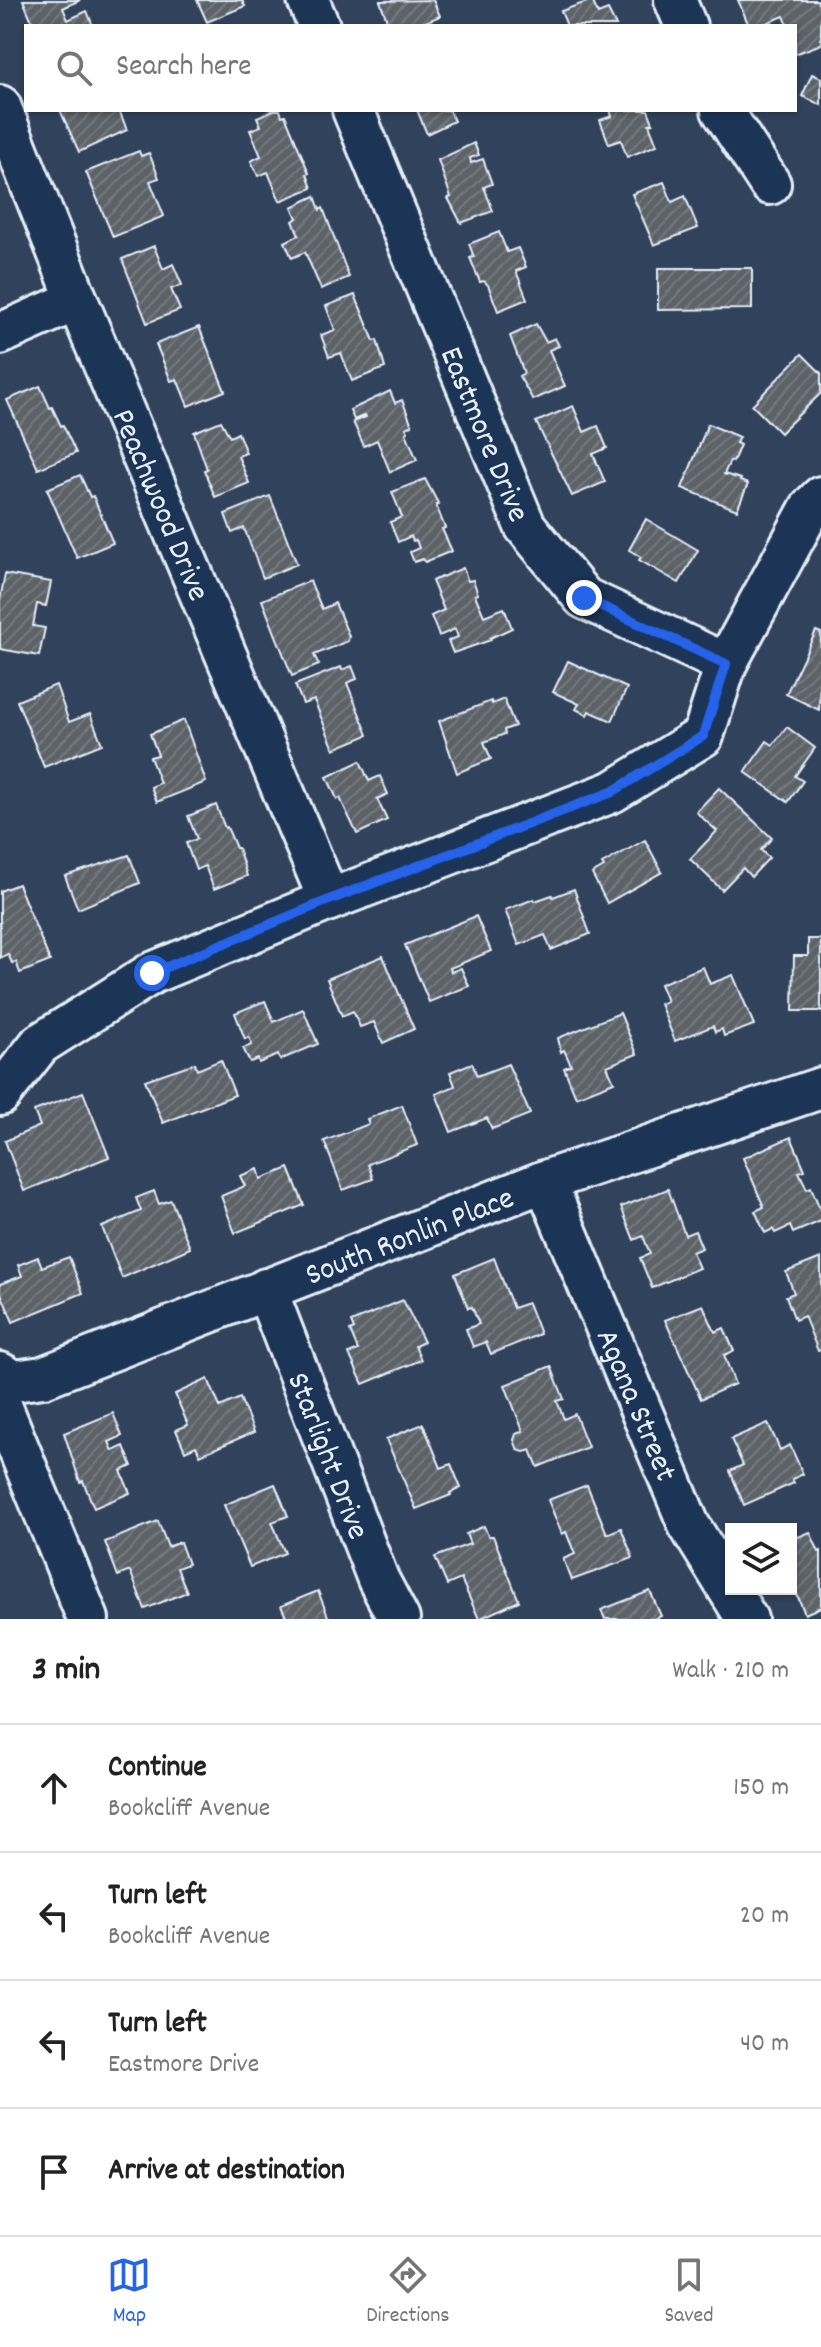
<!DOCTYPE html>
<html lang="en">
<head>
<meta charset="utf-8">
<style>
  :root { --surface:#fff; --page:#f6f6f6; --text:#222; --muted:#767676; --line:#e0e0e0; --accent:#2563eb }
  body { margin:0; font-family:Dekko,sans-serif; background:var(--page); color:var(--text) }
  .controls { position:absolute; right:24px; bottom:24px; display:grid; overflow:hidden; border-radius:0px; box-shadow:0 2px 6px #0004 }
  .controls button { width:72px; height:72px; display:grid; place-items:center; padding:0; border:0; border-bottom:2px solid var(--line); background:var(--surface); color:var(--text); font:40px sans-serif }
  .stop { position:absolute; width:24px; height:24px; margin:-18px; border:6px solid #2563eb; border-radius:50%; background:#fff }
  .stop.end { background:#2563eb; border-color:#fff; box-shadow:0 2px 8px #0008 }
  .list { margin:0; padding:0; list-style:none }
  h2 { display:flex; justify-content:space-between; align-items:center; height:104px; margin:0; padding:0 32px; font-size:34px }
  h2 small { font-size:26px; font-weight:400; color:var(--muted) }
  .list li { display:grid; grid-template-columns:52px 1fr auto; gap:24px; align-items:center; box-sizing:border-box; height:128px; padding:0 32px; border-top:2px solid var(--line) }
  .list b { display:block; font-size:30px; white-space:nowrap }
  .list p { margin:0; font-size:26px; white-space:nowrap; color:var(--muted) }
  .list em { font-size:26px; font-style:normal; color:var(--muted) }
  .icon { flex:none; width:44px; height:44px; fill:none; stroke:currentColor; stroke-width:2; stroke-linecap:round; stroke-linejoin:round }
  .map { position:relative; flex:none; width:821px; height:1619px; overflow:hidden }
  .search { position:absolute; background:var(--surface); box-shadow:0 2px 6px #0004; left:24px; right:24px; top:24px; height:88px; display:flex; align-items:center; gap:20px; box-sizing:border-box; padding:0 28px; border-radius:0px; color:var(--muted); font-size:30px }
  .sheet { height:616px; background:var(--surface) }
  nav { display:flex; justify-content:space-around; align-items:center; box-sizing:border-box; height:112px; border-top:2px solid var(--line); background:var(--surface); font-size:22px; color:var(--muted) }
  nav a { display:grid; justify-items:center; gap:4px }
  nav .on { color:var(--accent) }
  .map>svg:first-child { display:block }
  .building { fill:url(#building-hatch); stroke:#e8f1f8; stroke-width:2 }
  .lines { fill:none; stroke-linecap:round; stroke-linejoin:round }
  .minor-casing { stroke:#e8f1f8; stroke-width:46 }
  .minor { stroke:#1d3557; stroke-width:40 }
  .route { stroke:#2563eb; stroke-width:10 }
  .labels { text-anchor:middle; stroke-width:6; stroke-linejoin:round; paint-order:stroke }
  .street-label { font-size:32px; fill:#e8f1f8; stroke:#1d3557 }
</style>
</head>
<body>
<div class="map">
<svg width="821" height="1619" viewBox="0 0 821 1619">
  <defs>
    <pattern id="building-hatch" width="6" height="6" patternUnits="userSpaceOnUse" patternTransform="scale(2)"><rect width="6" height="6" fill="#5d6268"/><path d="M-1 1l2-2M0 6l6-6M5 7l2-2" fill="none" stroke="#74797e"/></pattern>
  </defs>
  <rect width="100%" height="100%" fill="#30425c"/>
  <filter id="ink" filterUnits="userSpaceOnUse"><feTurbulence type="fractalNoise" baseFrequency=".0125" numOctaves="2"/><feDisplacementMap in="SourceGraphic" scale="16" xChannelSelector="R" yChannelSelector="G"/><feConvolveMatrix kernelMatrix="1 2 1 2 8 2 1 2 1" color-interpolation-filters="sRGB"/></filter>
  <g filter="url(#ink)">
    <g class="building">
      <polygon points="23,0 80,0 63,8 68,20 87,11 93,26 34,26"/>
      <polygon points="197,0 242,0 245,6 207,22"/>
      <polygon points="433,0 440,16 425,22 426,26 385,26 388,23 380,1"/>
      <polygon points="592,0 598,14 608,10 616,26 567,26 561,11"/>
      <polygon points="738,0 817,0 821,9 821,44 795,54 795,26 788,26 784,16 759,26 749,26"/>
      <polygon points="812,74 821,78 821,105 802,96"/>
      <polygon points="60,110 119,110 127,130 79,152"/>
      <polygon points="274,110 280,110 282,116 285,115 309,173 307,174 312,188 280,201 268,172 258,176 251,161 261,156 250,130 261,126 257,117"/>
      <polygon points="417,110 449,110 454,121 427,134"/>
      <polygon points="610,110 648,110 653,123 649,124 657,145 627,157 621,140 609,144 600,120 612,116"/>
      <polygon points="474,143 479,155 470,158 471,163 483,159 492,184 484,187 493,211 461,223 448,198 451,197 438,160"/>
      <polygon points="139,151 141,156 149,153 159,178 150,181 164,216 113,237 86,172"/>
      <polygon points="664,182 672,202 685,196 698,228 654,245 632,194"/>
      <polygon points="315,196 320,210 323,208 349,277 321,289 305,252 292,258 285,242 299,235 293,221 297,218 292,207"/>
      <polygon points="499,232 507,252 518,248 526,267 516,271 527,299 498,311 488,285 484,281 480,282 470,258 474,257 469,244"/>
      <polygon points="154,246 163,269 173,264 182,285 171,289 180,310 147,323 122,259"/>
      <polygon points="658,268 752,268 752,309 658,310"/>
      <polygon points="355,295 374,341 377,340 385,368 352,381 341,353 329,357 321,335 335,330 326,306"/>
      <polygon points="536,324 546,342 555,338 559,346 549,350 565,386 533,400 519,376 524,373 510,336"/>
      <polygon points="199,327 225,391 188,406 177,379 171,381 156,344"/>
      <polygon points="802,354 821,373 821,393 780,433 752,405"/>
      <polygon points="40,386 50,408 52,407 61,426 63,425 76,453 38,469 7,400"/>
      <polygon points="390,391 395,403 402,400 412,425 406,428 408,432 406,433 417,460 390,472 377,440 364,446 353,422 366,417 365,415 354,420 350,410"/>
      <polygon points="573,406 584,432 598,426 607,448 593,454 605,482 572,496 536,422"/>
      <polygon points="221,421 230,437 238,433 246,453 238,456 249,483 215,497 204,470 207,469 194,432"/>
      <polygon points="708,424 739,437 736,443 740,445 733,462 730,461 724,474 741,479 740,481 748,484 737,510 682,488"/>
      <polygon points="80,475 90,497 93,496 113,543 77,558 47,489"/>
      <polygon points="425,479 439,505 436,505 445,528 442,529 452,551 425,562 423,559 414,562 410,552 419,548 416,540 413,541 411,536 398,542 390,522 402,517 392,492"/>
      <polygon points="270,496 297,564 263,578 244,528 232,533 225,514"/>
      <polygon points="646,519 698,550 679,583 639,560 641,557 629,550"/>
      <polygon points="463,568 468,581 473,580 478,594 475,595 484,616 504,608 512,628 490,638 491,640 453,653 448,641 458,637 455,629 439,636 431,616 444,610 432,581"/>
      <polygon points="5,574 51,582 46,606 37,604 33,626 45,628 39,656 0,649 0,600"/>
      <polygon points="310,581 322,609 335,603 349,636 348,641 314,655 319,665 292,676 262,600"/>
      <polygon points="816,631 821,633 819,710 786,694"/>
      <polygon points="568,661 627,688 612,721 589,711 587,715 576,709 579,704 553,692"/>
      <polygon points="352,666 357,679 347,683 368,735 334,749 314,700 303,704 295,685 341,667 342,670"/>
      <polygon points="56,685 69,722 90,714 102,744 44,767 17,701"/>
      <polygon points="504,699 515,726 504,730 505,734 484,742 491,759 457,773 439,721 491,701 492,704"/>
      <polygon points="184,720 206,782 157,802 151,787 160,783 150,757 158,755 150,734"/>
      <polygon points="787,727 815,748 795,776 803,781 788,802 745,772 767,741 773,745"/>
      <polygon points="360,761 369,781 380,776 388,794 377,799 387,820 357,834 340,798 337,799 327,777"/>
      <polygon points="719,788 772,838 761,850 769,858 751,877 743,868 722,890 690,859 717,831 696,812"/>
      <polygon points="216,805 225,828 227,827 236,848 238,848 247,876 214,889 205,866 196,870 186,843 197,839 188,816"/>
      <polygon points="645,840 662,872 607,903 592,874 604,867 602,864"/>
      <polygon points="129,855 140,883 78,909 65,876"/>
      <polygon points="18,884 50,961 20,973 16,962 12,963 8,954 0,958 0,891"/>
      <polygon points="574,889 590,934 551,950 545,935 519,945 505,910 534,899 535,901 552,895 553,897"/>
      <polygon points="476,916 491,951 450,968 451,972 461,968 469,986 429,1002 405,945"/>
      <polygon points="808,939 821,939 821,1011 793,1011 794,956 808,956"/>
      <polygon points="383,956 414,1029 383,1043 374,1022 360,1027 353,1011 342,1016 327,979"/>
      <polygon points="703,967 710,984 733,975 754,1025 724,1036 722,1029 715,1032 713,1026 675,1041 660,1004 667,1001 660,984"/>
      <polygon points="265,1001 274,1022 303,1009 318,1044 280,1060 278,1055 259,1063 258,1059 250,1062 243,1048 252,1045 249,1037 245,1039 235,1013"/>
      <polygon points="620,1013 637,1054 607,1066 614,1082 576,1097 564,1068 571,1065 564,1050 561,1052 558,1038"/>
      <polygon points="221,1060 235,1095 163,1123 145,1080 195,1063 197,1070"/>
      <polygon points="472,1063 477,1076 508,1064 530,1114 492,1129 487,1118 451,1132 436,1094 455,1086 450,1072"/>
      <polygon points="83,1092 109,1157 24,1191 5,1141 40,1126 34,1111"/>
      <polygon points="402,1105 417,1145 368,1164 373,1179 343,1190 324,1141 369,1124 367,1119"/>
      <polygon points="791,1137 805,1170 799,1172 807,1189 811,1187 821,1211 821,1221 793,1233 790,1226 775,1233 773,1229 765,1233 755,1211 764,1207 743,1158"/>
      <polygon points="289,1168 304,1205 235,1233 221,1196 245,1186 240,1176 258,1169 261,1179"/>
      <polygon points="668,1189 685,1235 695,1231 702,1248 692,1252 699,1268 652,1288 640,1258 650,1254 643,1236 634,1240 621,1207"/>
      <polygon points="154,1191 159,1204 171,1200 190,1248 122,1278 102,1227 141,1211 136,1198"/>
      <polygon points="38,1257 42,1267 69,1257 83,1293 13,1322 0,1291 0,1284 22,1276 18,1265"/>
      <polygon points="494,1258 513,1308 528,1303 540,1334 491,1354 486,1342 473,1347 466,1329 479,1324 472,1307 468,1308 455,1274"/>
      <polygon points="821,1258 821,1350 818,1351 804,1316 795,1320 786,1296 794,1293 786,1272"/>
      <polygon points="403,1300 424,1342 415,1346 421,1360 363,1384 349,1354 358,1350 350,1331 354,1329 351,1322"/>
      <polygon points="703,1305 715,1332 724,1328 734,1351 724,1355 735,1384 701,1399 665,1320"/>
      <polygon points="551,1366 564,1399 557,1401 564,1419 575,1414 588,1447 538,1467 531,1450 524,1452 518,1450 514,1440 516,1434 523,1431 505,1385"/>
      <polygon points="208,1379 220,1407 240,1398 254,1432 200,1455 196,1446 185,1451 176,1430 188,1425 175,1394"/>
      <polygon points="113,1413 122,1436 109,1442 113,1451 124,1446 132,1466 121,1471 130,1493 94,1508 83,1481 80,1482 64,1433"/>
      <polygon points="768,1423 780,1450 790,1445 803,1474 792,1479 794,1483 744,1505 730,1471 743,1465 731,1439"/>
      <polygon points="423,1424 441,1468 451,1464 461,1488 450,1493 451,1495 416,1509 386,1439"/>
      <polygon points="275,1484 288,1516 272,1522 285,1553 250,1567 224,1505"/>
      <polygon points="587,1485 607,1534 621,1528 633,1558 572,1580 563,1559 575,1554 566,1532 562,1534 548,1500"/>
      <polygon points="158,1521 168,1547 180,1542 188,1564 177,1568 187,1592 145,1609 130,1571 118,1576 105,1542"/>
      <polygon points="484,1526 488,1536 493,1536 519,1601 479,1619 461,1579 447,1585 435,1557 470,1544 466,1534"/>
      <polygon points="810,1532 819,1552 821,1551 821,1607 805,1614 791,1580 791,1540"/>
      <polygon points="318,1591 329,1619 287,1619 281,1606"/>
      <polygon points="650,1591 661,1616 654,1619 605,1619 601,1610"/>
    </g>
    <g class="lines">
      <defs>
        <g id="minor">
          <polyline points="308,0 319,26"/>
          <polyline points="675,0 686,26"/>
          <path id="s1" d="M0,106L77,300L329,900"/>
          <path id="s2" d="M353,110L525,526L584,598L726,664"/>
          <polyline points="722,110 770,184"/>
          <polyline points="0,334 77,300"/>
          <polyline points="0,1095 40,1044 152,973 329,900 612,792 703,736 726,664 811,507 821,497"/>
          <path id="s3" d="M545,1181L689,1525L747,1619"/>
          <path id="s4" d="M266,1289L378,1579L399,1619"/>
          <path id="s5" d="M0,1373L14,1381L43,1377L545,1181L821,1088"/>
          <polyline points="0,1403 88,1619"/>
        </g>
      </defs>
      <use href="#minor" class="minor-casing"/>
      <use href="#minor" class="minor"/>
    </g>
  </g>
  <g class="lines" filter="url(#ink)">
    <polyline class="route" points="152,973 329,900 612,792 703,736 726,664 584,598"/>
  </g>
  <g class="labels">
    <g class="street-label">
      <text dy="11" stroke="none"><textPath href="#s2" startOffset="350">Eastmore Drive</textPath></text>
      <text dy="11" stroke="none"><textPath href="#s1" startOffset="430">Peachwood Drive</textPath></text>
      <text dy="11" stroke="none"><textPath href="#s5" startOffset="438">South Ronlin Place</textPath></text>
      <text dy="11" stroke="none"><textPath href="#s3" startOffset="242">Agana Street</textPath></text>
      <text dy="11" stroke="none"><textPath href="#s4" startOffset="178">Starlight Drive</textPath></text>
    </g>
  </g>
</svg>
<div class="controls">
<button><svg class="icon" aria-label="layers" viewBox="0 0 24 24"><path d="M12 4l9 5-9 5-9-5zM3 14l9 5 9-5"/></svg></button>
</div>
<div class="stop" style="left:152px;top:973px"></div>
<div class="stop end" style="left:584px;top:598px"></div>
<div class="search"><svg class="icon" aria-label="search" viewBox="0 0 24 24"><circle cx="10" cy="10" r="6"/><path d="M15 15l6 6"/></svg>Search here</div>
</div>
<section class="sheet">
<h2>3 min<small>Walk · 210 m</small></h2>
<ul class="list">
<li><svg class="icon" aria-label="ahead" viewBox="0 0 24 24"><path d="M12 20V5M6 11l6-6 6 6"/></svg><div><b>Continue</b><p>Bookcliff Avenue</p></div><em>150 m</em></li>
<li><svg class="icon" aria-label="left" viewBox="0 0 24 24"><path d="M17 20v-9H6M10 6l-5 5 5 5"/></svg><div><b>Turn left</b><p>Bookcliff Avenue</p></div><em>20 m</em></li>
<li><svg class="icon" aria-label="left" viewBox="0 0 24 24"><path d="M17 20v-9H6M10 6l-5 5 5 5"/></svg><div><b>Turn left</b><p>Eastmore Drive</p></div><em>40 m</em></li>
<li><svg class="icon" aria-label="arrive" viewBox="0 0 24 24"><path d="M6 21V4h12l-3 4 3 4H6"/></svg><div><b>Arrive at destination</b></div></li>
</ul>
</section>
<nav>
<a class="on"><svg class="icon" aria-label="map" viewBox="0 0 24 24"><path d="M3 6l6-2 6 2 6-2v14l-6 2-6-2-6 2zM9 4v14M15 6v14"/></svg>Map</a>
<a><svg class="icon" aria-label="directions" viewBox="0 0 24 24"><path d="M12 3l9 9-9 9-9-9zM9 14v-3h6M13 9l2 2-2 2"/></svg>Directions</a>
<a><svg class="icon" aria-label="saved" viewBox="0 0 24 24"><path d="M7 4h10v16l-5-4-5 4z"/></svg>Saved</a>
</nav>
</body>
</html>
